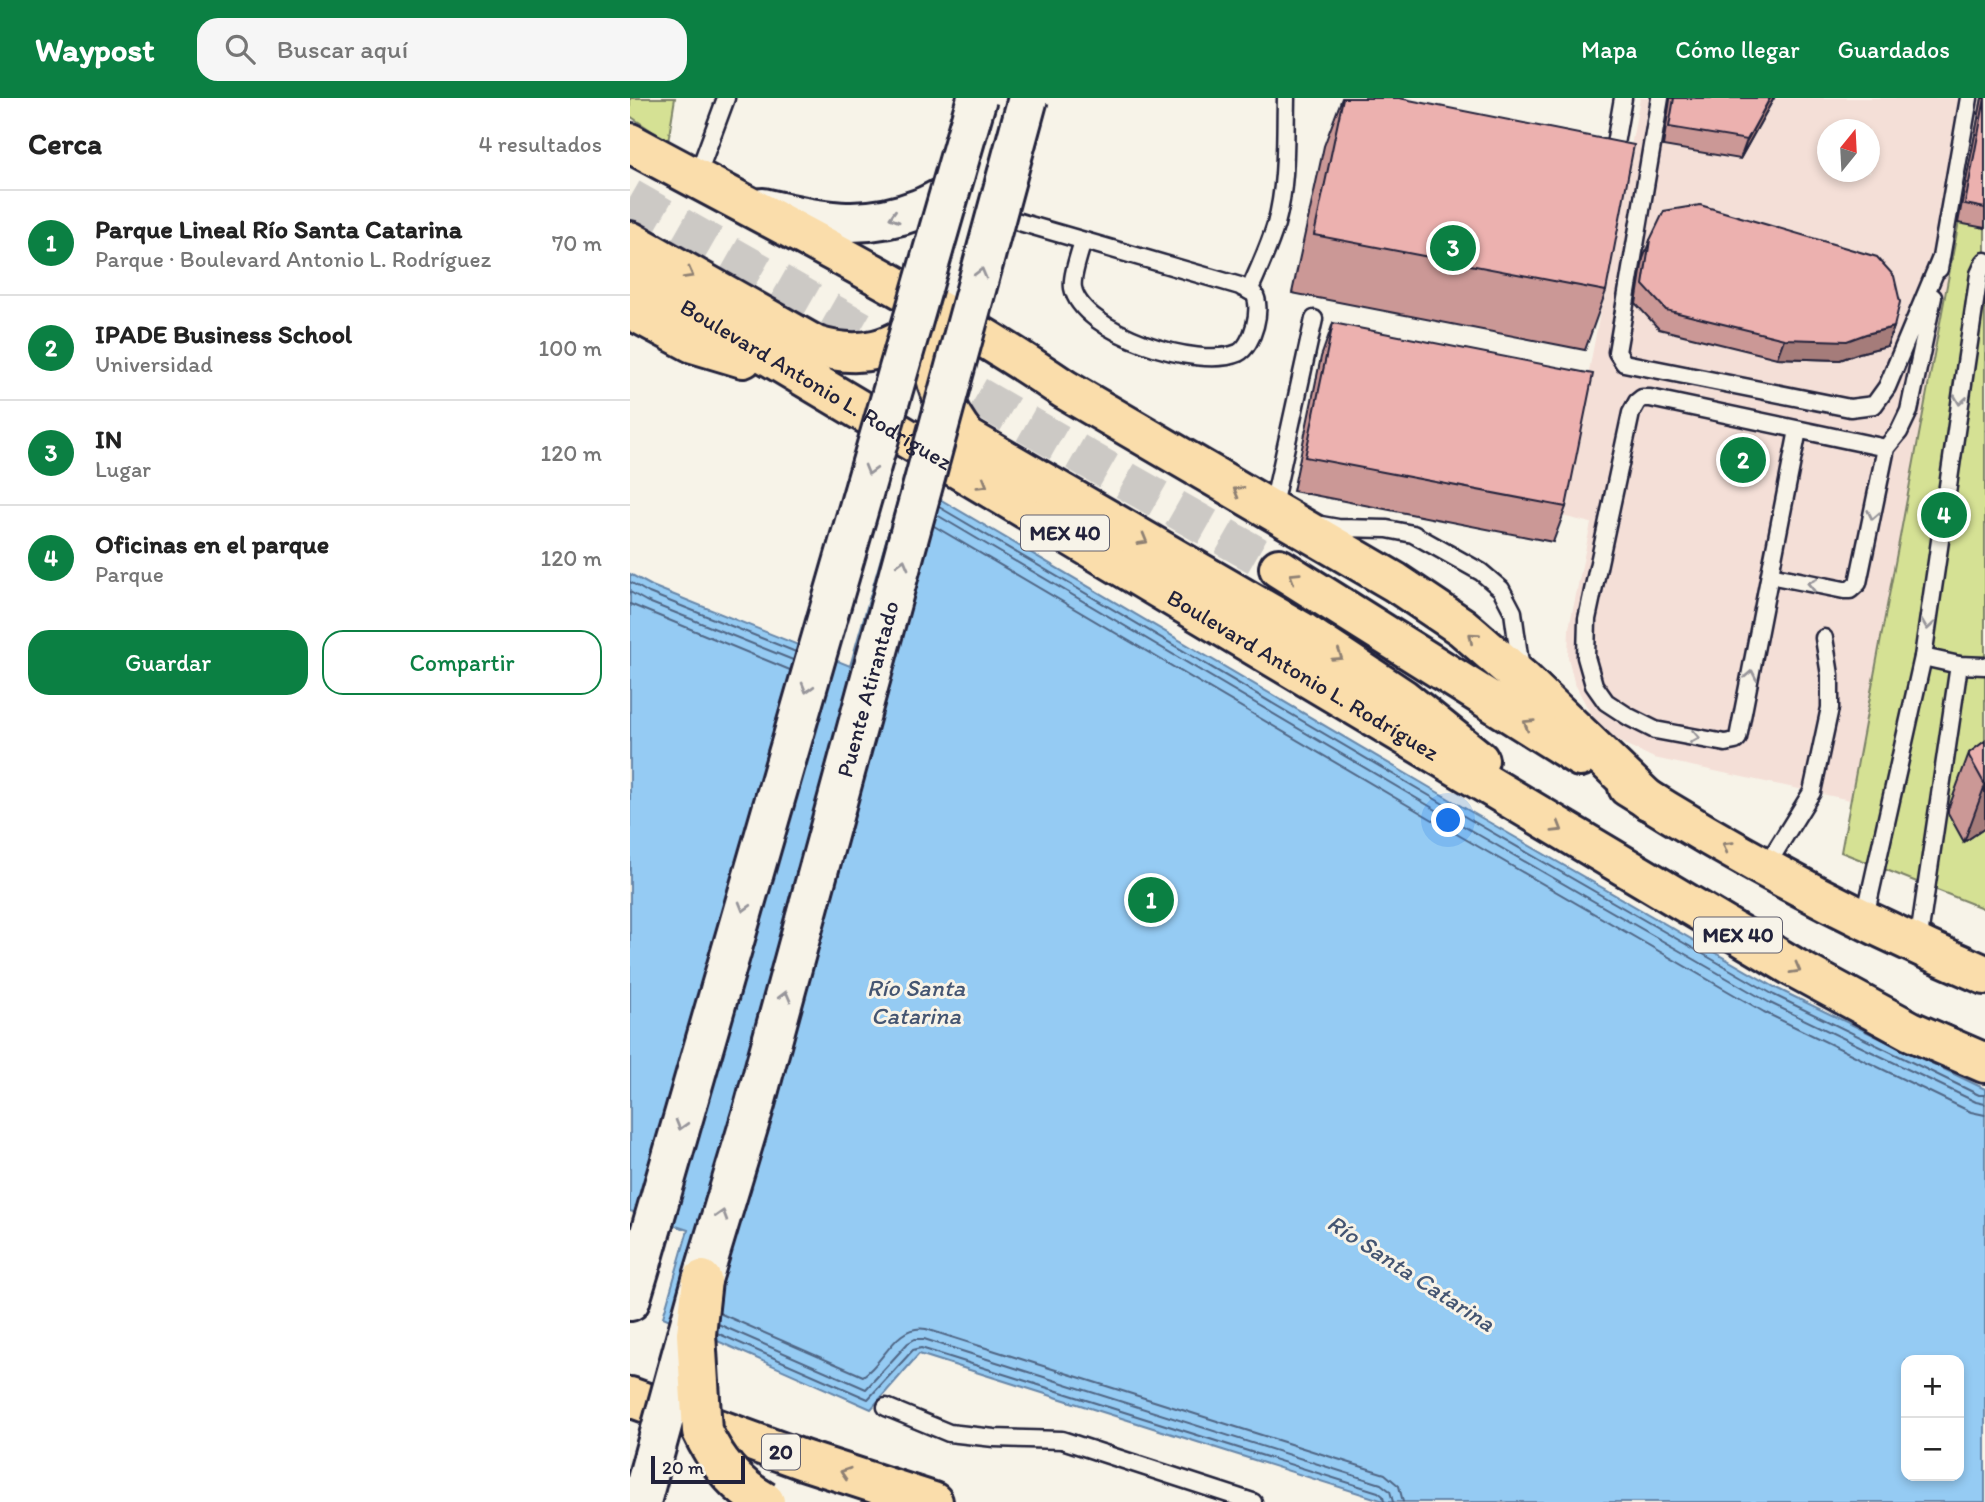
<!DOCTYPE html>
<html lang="es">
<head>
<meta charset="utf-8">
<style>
  :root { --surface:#fff; --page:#f6f6f6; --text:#222; --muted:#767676; --line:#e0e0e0; --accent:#0b8043 }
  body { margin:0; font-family:Itim,sans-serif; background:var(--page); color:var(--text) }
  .controls { position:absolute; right:21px; bottom:21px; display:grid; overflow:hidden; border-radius:14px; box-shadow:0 4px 10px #0003 }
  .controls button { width:63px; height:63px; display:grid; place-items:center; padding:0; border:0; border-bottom:2px solid var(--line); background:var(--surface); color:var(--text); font:35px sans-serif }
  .compass { position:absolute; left:1187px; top:21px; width:63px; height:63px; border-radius:50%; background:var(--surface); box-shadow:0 4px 10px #0003; rotate:18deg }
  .scale { position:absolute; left:21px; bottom:18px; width:94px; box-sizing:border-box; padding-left:7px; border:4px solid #22223b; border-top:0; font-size:19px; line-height:24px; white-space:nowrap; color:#22223b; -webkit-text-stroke:5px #f7f3e8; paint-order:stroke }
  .you { position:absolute; left:819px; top:723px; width:24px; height:24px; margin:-18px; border:5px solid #fff; border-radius:50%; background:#1a73e8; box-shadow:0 0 0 10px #1a73e833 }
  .badge { display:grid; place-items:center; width:46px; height:46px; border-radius:50%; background:var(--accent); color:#fff; font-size:23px; font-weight:700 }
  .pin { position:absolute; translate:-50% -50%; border:4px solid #fff; box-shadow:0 2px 7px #0006 }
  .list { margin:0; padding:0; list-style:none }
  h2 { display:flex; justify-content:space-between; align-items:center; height:91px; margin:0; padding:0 28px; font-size:30px }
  h2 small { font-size:23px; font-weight:400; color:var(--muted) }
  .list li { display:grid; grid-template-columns:46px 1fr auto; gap:21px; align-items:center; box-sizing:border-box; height:105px; padding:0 28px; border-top:2px solid var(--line) }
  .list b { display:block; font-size:26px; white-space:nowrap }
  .list p { margin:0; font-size:23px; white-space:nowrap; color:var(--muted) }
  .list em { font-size:23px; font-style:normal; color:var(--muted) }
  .actions { display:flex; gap:14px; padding:21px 28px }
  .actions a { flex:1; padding:16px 0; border:2px solid var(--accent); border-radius:21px; text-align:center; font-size:24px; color:var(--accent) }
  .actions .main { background:var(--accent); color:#fff }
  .icon { flex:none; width:38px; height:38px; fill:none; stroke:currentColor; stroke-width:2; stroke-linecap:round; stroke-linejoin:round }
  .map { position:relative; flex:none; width:1355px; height:1404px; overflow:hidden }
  header { display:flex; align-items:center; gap:42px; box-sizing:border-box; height:98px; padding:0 35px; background:var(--accent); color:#fff }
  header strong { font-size:33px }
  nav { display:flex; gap:38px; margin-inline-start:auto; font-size:24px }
  .search { width:490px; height:63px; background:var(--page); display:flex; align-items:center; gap:18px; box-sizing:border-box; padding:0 24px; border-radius:21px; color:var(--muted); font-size:26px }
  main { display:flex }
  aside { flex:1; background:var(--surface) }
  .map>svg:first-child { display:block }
  .built { fill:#f4dfd7; fill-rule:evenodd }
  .green { fill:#d5e194; stroke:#7c8268; stroke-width:2 }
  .water { fill:#95cbf3; stroke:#6787a9; stroke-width:2; fill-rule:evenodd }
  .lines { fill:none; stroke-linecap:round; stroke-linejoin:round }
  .shore { stroke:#506685; stroke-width:2 }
  .trunk-tunnel { stroke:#ccc9c5; stroke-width:38; stroke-dasharray:38 19; stroke-linecap:butt }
  .service-casing { stroke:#22223b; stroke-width:21 }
  .secondary-casing { stroke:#22223b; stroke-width:44 }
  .primary-casing { stroke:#22223b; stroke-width:44 }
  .trunk-casing { stroke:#22223b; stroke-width:44 }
  .service { stroke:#f7f3e8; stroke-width:16 }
  .secondary { stroke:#f7f3e8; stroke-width:38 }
  .primary { stroke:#faddab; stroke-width:38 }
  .trunk { stroke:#faddab; stroke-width:38 }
  .secondary-bridge-casing { stroke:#22223b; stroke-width:44; stroke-linecap:butt }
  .primary-bridge-casing { stroke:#22223b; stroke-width:44; stroke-linecap:butt }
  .secondary-bridge { stroke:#f7f3e8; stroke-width:38 }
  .primary-bridge { stroke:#faddab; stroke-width:38 }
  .wall { fill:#cb9896; stroke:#22223b; stroke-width:2 }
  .shaded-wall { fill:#a57c7a; stroke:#22223b; stroke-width:2 }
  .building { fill:#ecb1af; stroke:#22223b; stroke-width:2 }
  .oneway { stroke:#97959a }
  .oneway2 { stroke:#8e8073 }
  .labels { text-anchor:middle; stroke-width:6; stroke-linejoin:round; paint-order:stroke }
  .shield { fill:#f7f3e8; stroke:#62616f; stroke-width:2 }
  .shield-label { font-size:21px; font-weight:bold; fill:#22223b }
  .street-label { font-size:23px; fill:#22223b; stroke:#f7f3e8 }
  .water-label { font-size:24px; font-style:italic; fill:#445572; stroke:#f7f3e8 }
</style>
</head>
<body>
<header>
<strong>Waypost</strong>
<div class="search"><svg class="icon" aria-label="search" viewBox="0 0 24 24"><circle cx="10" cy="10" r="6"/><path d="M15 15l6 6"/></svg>Buscar aquí</div>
<nav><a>Mapa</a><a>Cómo llegar</a><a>Guardados</a></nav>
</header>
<main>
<aside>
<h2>Cerca<small>4 resultados</small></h2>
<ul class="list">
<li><span class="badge">1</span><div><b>Parque Lineal Río Santa Catarina</b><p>Parque · Boulevard Antonio L. Rodríguez</p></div><em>70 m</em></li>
<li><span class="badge">2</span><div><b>IPADE Business School</b><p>Universidad</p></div><em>100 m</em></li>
<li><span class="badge">3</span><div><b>IN</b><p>Lugar</p></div><em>120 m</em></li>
<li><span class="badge">4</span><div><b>Oficinas en el parque</b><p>Parque</p></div><em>120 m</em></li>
</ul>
<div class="actions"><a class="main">Guardar</a><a>Compartir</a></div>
</aside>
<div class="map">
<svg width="1355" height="1404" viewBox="0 0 1355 1404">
  <rect width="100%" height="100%" fill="#f7f3e8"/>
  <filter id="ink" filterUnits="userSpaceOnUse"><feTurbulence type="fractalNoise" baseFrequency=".0143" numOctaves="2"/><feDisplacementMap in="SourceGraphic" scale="14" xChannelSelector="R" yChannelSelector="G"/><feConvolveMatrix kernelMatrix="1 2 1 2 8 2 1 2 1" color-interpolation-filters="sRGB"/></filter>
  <g filter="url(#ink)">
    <path class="built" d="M1010,0H1355L1328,126L1220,702L1024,660L986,642L961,617L944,584L938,559L939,530L961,425L932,418ZM1198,32H1240V74H1198Z"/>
    <g class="green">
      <polygon points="0,0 45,0 38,44 0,18"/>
      <polygon points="1352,0 1355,0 1355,811 1211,754"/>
    </g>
    <path class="water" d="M274,380L843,715L1148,891L1355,991V1404H757L289,1256L241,1311L33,1219L58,1132L0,1113V476L22,488L220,568ZM1276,1262H1329V1378H1276Z"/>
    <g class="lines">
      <g class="shore">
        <polyline points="309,409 839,721 1144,897 1349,997 1355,997"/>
        <polyline points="307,417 835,729 1140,905 1346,1004 1355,1006"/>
        <polyline points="304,428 830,738 1134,914 1341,1014 1355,1017"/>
        <polyline points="0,484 19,495 166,554"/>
        <polyline points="0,494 16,503 163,562"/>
        <polyline points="0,506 160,572"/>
        <path d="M89,1215L233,1278C255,1264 265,1226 296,1231L755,1376L769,1388L773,1404"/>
        <polyline points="88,1226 236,1291 278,1245 285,1241 294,1241 751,1386 760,1393 763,1404"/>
        <polyline points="87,1235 238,1301 283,1252 291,1250 748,1394 753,1398 754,1404"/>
      </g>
      <polyline class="trunk-tunnel" points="0,100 649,470"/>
      <defs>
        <g id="service">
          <polyline points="1030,0 987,254 994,265 1220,310 1244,307 1257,289 1310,162"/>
          <polyline points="982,63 993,0"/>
          <polyline points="66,81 96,0"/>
          <path d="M365,117L610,188C614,191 620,192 624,196C633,209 623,248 608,255C569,272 452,235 443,190C441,179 450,154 453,143"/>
          <polyline points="1355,163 1349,176 1293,559 1329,567 1355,568"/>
          <polyline points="1309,171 1339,0"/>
          <path d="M619,193C629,171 639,149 646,126C657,86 655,42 656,0"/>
          <polyline points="1168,332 1108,640 1105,643 1095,645 1025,632 999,619 976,604 964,587 956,559 957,521 1001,315 1007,304 1012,300 1020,300 1256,350"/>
          <polyline points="642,412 684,221"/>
          <polyline points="691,427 708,430 757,431 783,436 851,474 871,491 883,514 891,572"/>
          <polyline points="1140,477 1214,492 1220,492 1228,485 1256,350 1269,334 1279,313 1303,199"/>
          <polyline points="1135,770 1182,694 1200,610 1200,577 1194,540"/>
          <polyline points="1234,823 1293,559"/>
          <polyline points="1288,846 1329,567"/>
          <polyline points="256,1309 319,1335 364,1340 432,1342 623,1404"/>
        </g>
        <g id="secondary">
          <path d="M133,110C189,123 233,133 289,111C309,103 328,90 347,79"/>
          <polyline points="309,214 369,0"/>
          <polyline points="0,1203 12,1163"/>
        </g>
        <polyline id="primary" points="0,1299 173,1362 303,1404"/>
        <g id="trunk">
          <path d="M0,45C146,124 297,198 434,291L765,484L832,529L893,582L1018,702"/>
          <path d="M0,143L186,248C232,262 263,252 300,222"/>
          <path id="s1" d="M0,175L1165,870L1281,933L1355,965"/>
          <polyline points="0,211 63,245 113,260"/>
          <path d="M309,214C307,225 304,236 303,247C300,279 317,316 337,340L674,535L772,600L849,662"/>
          <polyline points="649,470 950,659"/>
          <path d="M998,689C1112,761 1230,824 1355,877"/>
        </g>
      </defs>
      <use href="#service" class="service-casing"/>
      <use href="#secondary" class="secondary-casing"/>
      <use href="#primary" class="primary-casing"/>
      <use href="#trunk" class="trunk-casing"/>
      <use href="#service" class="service"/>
      <use href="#secondary" class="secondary"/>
      <use href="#primary" class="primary"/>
      <use href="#trunk" class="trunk"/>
      <defs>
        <g id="secondary-bridge">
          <polyline points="12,1163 347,0"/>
          <path id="s2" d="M11,1404L72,1182L125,1006L398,0"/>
        </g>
        <path id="primary-bridge" d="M72,1182L66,1236L72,1333C86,1363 106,1388 135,1404"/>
      </defs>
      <use href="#secondary-bridge" class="secondary-bridge-casing"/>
      <use href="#primary-bridge" class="primary-bridge-casing"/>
      <use href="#secondary-bridge" class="secondary-bridge"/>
      <use href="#primary-bridge" class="primary-bridge"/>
    </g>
    <g class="wall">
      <polygon points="712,0 769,0 976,193 955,252 662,195 694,48"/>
      <polygon points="1040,0 1144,0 1110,61 1033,48 1040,2"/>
      <polygon points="1352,0 1355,0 1355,130 1328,125"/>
      <polygon points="1020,142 1264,229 1257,248 1229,255 1210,262 1147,260 1029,231 1006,206 1013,161"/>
      <polygon points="703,225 936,409 923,444 663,393 691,259"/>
      <polygon points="1355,643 1355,730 1334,744 1318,715 1318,712 1339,655"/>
    </g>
    <g class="shaded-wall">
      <polygon points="1140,0 1144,0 1110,61 1117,42"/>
      <polygon points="1264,229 1257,248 1229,255 1210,262 1147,260 1154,241 1236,236"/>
      <polygon points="1355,687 1355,730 1334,744"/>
    </g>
    <g class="building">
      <polygon points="713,0 769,0 1004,47 976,193 684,137"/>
      <polygon points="1044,0 1140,0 1117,42 1039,29"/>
      <polygon points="1355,0 1355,110 1335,106"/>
      <polygon points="1070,107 1247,159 1264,178 1270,204 1264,229 1236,236 1217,243 1154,241 1036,212 1013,187 1020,142 1034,113"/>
      <polygon points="703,225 963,276 936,409 675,359"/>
      <polygon points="1355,643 1355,687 1339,658 1339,655"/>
    </g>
    <defs><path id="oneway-chevron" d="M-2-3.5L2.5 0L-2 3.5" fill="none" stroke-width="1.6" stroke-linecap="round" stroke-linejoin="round" transform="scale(1.75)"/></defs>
    <g class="oneway">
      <use href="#oneway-chevron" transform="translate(264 119) rotate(163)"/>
      <use href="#oneway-chevron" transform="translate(351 175) rotate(-75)"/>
      <use href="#oneway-chevron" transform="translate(1330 302) rotate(98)"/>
      <use href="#oneway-chevron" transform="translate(240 372) rotate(106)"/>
      <use href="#oneway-chevron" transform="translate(1243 417) rotate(101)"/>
      <use href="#oneway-chevron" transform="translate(273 466) rotate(-75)"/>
      <use href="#oneway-chevron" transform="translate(1182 486) rotate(-168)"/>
      <use href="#oneway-chevron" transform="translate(1298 527) rotate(98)"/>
      <use href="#oneway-chevron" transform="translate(1121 577) rotate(-79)"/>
      <use href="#oneway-chevron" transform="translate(177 590) rotate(106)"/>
      <use href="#oneway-chevron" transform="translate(1065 639) rotate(10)"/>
      <use href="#oneway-chevron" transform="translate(114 809) rotate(106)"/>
      <use href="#oneway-chevron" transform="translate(155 898) rotate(-75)"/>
      <use href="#oneway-chevron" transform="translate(51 1027) rotate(106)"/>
      <use href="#oneway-chevron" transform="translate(92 1117) rotate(-73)"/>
    </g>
    <g class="oneway2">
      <use href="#oneway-chevron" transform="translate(59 176) rotate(29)"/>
      <use href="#oneway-chevron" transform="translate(353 386) rotate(31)"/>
      <use href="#oneway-chevron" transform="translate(608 393) rotate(-150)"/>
      <use href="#oneway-chevron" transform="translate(513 442) rotate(30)"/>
      <use href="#oneway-chevron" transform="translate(664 479) rotate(-148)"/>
      <use href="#oneway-chevron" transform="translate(843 539) rotate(-139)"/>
      <use href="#oneway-chevron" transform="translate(708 558) rotate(33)"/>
      <use href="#oneway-chevron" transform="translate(898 626) rotate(-148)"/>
      <use href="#oneway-chevron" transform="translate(928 730) rotate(31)"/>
      <use href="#oneway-chevron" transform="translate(1097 748) rotate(-149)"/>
      <use href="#oneway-chevron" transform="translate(1166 871) rotate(29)"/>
      <use href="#oneway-chevron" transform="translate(215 1375) rotate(-162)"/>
    </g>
  </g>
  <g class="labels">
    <g class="shield">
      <rect x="391" y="417.5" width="88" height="35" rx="5"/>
      <rect x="1064" y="819.5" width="88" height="35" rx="5"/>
      <rect x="132" y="1336.5" width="38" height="35" rx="5"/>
    </g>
    <g class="shield-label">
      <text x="435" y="442">MEX 40</text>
      <text x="1108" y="844">MEX 40</text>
      <text x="151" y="1361">20</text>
    </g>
    <g class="street-label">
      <text dy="8" stroke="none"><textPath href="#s1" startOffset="217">Boulevard Antonio L. Rodríguez</textPath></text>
      <text dy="8" stroke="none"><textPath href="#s1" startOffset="784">Boulevard Antonio L. Rodríguez</textPath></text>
      <text dy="8" stroke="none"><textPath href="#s2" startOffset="844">Puente Atirantado</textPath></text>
    </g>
    <g class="water-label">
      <text x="286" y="898">Río Santa<tspan x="286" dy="28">Catarina</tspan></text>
      <text transform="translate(781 1175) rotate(33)" y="8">Río Santa Catarina</text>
    </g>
  </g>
</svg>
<div class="controls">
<button>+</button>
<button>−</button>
</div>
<svg class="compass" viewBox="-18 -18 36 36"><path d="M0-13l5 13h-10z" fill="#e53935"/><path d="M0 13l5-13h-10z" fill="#767676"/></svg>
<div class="scale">20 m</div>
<div class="you"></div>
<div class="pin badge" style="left:521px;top:802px">1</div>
<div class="pin badge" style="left:1113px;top:362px">2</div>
<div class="pin badge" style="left:823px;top:150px">3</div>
<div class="pin badge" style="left:1314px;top:417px">4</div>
</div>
</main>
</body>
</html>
